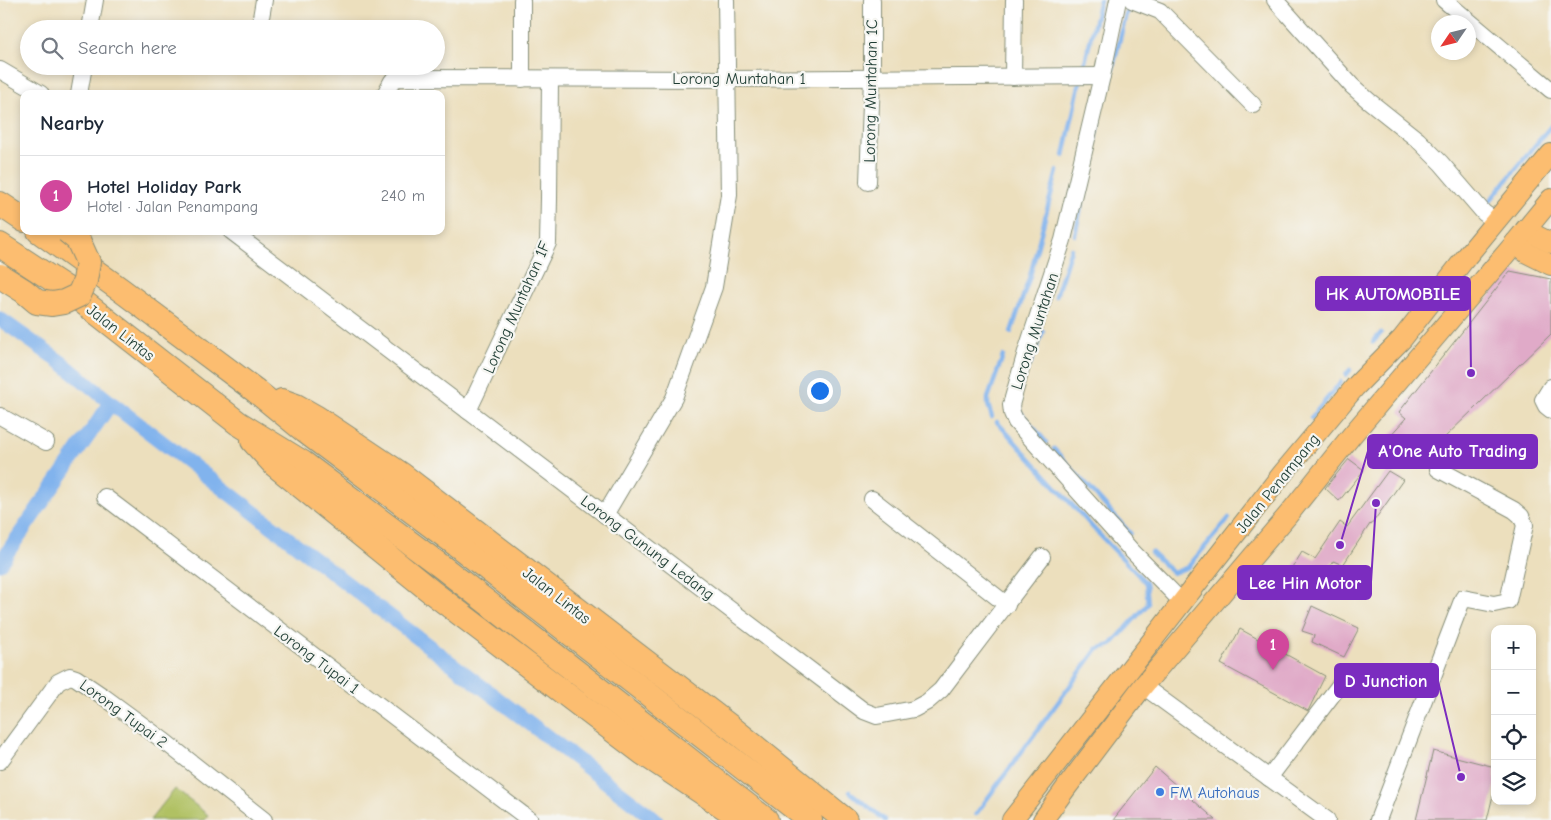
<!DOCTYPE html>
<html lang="en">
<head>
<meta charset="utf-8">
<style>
  :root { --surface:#fff; --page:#f6f6f7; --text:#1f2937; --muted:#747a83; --line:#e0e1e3; --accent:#ea580c }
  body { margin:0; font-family:"Comic Neue",sans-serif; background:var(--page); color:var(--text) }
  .controls { position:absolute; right:15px; bottom:15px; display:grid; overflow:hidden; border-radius:10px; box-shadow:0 2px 8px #0003 }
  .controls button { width:45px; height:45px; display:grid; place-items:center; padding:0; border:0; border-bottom:1px solid var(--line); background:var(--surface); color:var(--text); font:25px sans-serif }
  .compass { position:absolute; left:1431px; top:15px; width:45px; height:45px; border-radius:50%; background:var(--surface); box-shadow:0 2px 8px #0003; rotate:235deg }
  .you { position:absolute; left:819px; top:390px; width:18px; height:18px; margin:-12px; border:4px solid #fff; border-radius:50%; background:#1a73e8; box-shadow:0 0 0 8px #1a73e833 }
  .badge { display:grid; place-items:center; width:32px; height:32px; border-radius:50%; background:var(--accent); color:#fff; font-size:16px; font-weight:700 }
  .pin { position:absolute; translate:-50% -41px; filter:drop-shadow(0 1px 2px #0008) }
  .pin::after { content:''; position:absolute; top:26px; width:18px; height:15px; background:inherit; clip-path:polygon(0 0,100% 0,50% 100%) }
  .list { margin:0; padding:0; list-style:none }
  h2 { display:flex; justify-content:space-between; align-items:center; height:65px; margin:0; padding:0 20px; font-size:21px }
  h2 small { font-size:16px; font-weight:400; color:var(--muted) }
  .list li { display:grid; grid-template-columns:32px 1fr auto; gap:15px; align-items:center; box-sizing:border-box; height:80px; padding:0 20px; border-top:1px solid var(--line) }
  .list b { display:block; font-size:19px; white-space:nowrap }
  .list p { margin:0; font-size:16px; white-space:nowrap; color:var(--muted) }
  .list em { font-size:16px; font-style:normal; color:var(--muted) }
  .icon { flex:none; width:28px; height:28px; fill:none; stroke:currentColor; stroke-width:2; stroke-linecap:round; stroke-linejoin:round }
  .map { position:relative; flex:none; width:1551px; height:820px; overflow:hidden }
  .search { position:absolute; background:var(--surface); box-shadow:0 2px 8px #0003; left:20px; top:20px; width:425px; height:55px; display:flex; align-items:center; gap:12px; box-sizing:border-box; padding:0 18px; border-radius:28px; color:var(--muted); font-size:19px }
  .panel { position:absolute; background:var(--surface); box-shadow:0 2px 8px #0003; left:20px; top:90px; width:425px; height:145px; border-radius:10px }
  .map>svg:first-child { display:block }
  .green { fill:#b0c164; stroke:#687f4c }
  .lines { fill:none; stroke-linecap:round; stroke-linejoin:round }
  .stream { stroke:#81b3ed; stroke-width:4.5 }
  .canal { stroke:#81b3ed; stroke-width:15 }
  .building { fill:#e0aac8 }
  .minor-casing { stroke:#868e78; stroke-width:18 }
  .major-casing { stroke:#868e78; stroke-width:22 }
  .highway-casing { stroke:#868e78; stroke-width:26 }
  .minor { stroke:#fff; stroke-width:16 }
  .major { stroke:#fcbd6f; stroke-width:20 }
  .highway { stroke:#fcbd6f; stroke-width:24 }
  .highway-bridge-casing { stroke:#868e78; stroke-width:26; stroke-linecap:butt }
  .highway-bridge { stroke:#fcbd6f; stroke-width:24 }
  .shop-dot { fill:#3f7fe0; stroke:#f6f6f2; stroke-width:2 }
  .labels { text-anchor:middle; stroke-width:4.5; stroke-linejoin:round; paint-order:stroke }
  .street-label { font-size:16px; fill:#1f3d34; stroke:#f6f6f2 }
  .shop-label { font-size:16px; fill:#366cbe; stroke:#f6f6f2; text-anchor:start }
  .leader { fill:none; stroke:#7b2cbf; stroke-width:2 }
  .callout-dot { fill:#7b2cbf; stroke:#f6f6f2; stroke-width:2 }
  .callout { fill:#7b2cbf; stroke:#7b2cbf; stroke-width:2 }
  .callout-label { font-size:18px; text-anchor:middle; font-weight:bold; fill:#fff }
</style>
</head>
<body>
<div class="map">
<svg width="1551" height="820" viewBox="0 0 1551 820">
  <rect width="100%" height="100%" fill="#f6f6f2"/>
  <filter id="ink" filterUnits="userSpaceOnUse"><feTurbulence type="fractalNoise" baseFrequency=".02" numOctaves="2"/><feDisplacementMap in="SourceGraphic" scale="10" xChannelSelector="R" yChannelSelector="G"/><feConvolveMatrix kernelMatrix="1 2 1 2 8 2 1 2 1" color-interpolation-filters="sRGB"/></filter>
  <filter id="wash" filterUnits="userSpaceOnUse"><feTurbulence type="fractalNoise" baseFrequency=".0096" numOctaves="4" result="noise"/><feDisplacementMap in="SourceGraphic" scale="20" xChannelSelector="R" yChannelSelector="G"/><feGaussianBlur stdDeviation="1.12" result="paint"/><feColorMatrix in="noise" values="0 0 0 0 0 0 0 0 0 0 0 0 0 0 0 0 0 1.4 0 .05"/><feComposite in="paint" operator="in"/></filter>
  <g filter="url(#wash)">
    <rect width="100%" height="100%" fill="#ecdfbd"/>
    <polygon class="green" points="175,789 208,815 204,820 150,820"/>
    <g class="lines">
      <g class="stream">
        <polyline points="1084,66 1100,0"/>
        <polyline points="1107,92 1127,10"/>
        <polyline points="1095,140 1099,124"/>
        <polyline points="1064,156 1080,81"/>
        <polyline points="1484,208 1551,126"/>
        <polyline points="1075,235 1093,152"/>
        <polyline points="1056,296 1071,249"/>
        <polyline points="1011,332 1030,276 1057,171"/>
        <polyline points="1373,342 1381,333"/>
        <polyline points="1030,365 1043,331"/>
        <polyline points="1346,375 1350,370"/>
        <polyline points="1018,406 1020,412 1046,442"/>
        <polyline points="992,417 988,405 988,398 1003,356"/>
        <polyline points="1311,418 1341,382"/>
        <polyline points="1054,449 1130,533"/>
        <polyline points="1151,552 1173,573 1188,567 1229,518"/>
        <polyline points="850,792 885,820"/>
        <polyline points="976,814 1097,649 1111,645 1148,604 1146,583 1095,530 997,422"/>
      </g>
      <g class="canal">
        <polyline points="0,319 62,363 111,403 656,820"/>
        <polyline points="0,563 111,403"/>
      </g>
    </g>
    <g id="blocks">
      <g class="building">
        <polygon points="1510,271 1551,279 1551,334 1439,443 1436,441 1420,458 1413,452 1408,456 1387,439 1406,418 1399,412"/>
        <polygon points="1349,459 1364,470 1339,501 1325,488"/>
        <polygon points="1388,471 1403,480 1371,525 1370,524 1343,565 1333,561 1315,594 1286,578 1302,552 1315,559 1340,522 1347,527"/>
        <polygon points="1312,606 1359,628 1344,657 1312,642 1314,635 1302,631"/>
        <polygon points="1240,629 1325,676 1308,711 1221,664"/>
        <polygon points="1433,751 1495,767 1495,787 1487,820 1416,820"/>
        <polygon points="1155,767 1216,820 1113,820"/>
      </g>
    </g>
  </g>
  <g filter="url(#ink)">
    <use href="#blocks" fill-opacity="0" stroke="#868e78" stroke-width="1"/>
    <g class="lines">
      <defs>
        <g id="minor">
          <polyline points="1118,0 1102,76 1063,240 1026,352 1011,405 1012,413 1016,422 1131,550 1183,603"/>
          <polyline points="1132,0 1160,11 1253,105"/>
          <polyline points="1275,0 1352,86 1369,101 1418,140 1441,163 1484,213 1490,217 1499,217"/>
          <polyline points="1444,0 1551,90"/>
          <polyline points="90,29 95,0"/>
          <polyline points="259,29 264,0"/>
          <polyline points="0,70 41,94"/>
          <polyline points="1013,77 1014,0"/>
          <polyline points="522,79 522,0"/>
          <polyline points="79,94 84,66"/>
          <polyline points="385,94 392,81 399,78 727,79 1102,76"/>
          <polyline points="868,182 872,78 872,0"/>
          <polyline points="231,231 864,711 877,716 914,709 927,702 941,690 1042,557"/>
          <polyline points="1551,387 1543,400 1546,406 1551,410"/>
          <polyline points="468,411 548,243 549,199 550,79"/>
          <polyline points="0,416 46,442"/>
          <polyline points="105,497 530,820"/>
          <polyline points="872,499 1007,605"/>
          <polyline points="605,515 674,398 714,287 729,195 726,0"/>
          <polyline points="1143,686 1327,820"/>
          <polyline points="0,761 58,682 70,676 76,678 104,697 164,741 264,820"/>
          <polyline points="1269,778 1345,678 1349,675 1357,676"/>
          <polyline points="1378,820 1463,598 1494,604 1508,601 1525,525 1521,516 1514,510 1438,469"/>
        </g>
        <g id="major">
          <polyline points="1525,230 1551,243"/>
          <polyline points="1515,243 1527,253 1551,265"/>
          <polyline points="1012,820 1283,473 1355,387 1402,339 1467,256 1551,154"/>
          <polyline points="1043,820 1066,788 1143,686 1288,515 1352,435 1515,243 1551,199"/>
        </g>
        <g id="highway">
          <polyline points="0,204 24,220"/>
          <polyline points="39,231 121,290 256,391 305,431 452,541 810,820"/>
          <polyline points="0,245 64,287 238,423 303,463 442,567 766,820"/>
          <polyline points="282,401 296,406 317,418 402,475 733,729 845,820"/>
          <polyline points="253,441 275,465 433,593 643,753 738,816"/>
        </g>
      </defs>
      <use href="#minor" class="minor-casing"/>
      <use href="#major" class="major-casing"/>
      <use href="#highway" class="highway-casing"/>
      <use href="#minor" class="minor"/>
      <use href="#major" class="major"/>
      <use href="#highway" class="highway"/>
      <defs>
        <polyline id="highway-bridge" points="0,276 24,291 37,302 52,304 64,302 79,295 85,281 88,262 78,240 67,231"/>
      </defs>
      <use href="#highway-bridge" class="highway-bridge-casing"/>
      <use href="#highway-bridge" class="highway-bridge"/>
    </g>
  </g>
  <circle class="shop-dot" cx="1160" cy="792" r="5"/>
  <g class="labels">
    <g class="street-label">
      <text x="739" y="84">Lorong Muntahan 1</text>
      <text transform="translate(870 91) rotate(-89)" y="6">Lorong Muntahan 1C</text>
      <text transform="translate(516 307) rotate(-66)" y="6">Lorong Muntahan 1F</text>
      <text transform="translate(1034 331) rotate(-72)" y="6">Lorong Muntahan</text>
      <text transform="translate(121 332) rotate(38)" y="6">Jalan Lintas</text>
      <text transform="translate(1277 483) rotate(-51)" y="6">Jalan Penampang</text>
      <text transform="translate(648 547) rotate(37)" y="6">Lorong Gunung Ledang</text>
      <text transform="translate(557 595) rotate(38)" y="6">Jalan Lintas</text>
      <text transform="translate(317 659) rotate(37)" y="6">Lorong Tupai 1</text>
      <text transform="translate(124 713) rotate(36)" y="6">Lorong Tupai 2</text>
    </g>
    <g class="shop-label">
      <text x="1170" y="798">FM Autohaus</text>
    </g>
  </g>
  <path class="leader" d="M1471 373L1470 294M1340 545L1368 451M1376 503L1371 582M1461 777L1438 681"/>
  <g class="callout-dot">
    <circle cx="1471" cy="373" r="5"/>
    <circle cx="1340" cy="545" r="5"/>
    <circle cx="1376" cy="503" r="5"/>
    <circle cx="1461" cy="777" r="5"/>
  </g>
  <g class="callout">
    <rect x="1316" y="277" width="154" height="33" rx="5"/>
    <rect x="1368" y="435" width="169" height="33" rx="5"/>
    <rect x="1238" y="566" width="133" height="33" rx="5"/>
    <rect x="1335" y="664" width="103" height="33" rx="5"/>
  </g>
  <g class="callout-label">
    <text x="1393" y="300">HK AUTOMOBILE</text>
    <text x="1453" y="457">A'One Auto Trading</text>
    <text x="1305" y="589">Lee Hin Motor</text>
    <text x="1386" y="687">D Junction</text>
  </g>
</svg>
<div class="controls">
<button>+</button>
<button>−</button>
<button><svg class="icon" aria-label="locate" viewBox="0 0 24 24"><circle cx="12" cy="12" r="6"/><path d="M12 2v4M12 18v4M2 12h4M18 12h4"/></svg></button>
<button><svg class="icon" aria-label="layers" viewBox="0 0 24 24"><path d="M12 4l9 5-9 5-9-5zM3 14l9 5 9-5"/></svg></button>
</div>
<svg class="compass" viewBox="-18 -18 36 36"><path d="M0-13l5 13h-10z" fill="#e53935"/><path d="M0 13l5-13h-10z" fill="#747a83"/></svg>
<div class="you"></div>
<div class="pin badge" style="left:1273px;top:670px;background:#d1479c">1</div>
<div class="search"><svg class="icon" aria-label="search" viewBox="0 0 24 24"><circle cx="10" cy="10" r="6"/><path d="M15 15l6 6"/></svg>Search here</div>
<section class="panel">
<h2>Nearby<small></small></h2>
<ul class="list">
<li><span class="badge" style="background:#d1479c">1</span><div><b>Hotel Holiday Park</b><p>Hotel · Jalan Penampang</p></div><em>240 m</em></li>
</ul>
</section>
</div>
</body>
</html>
